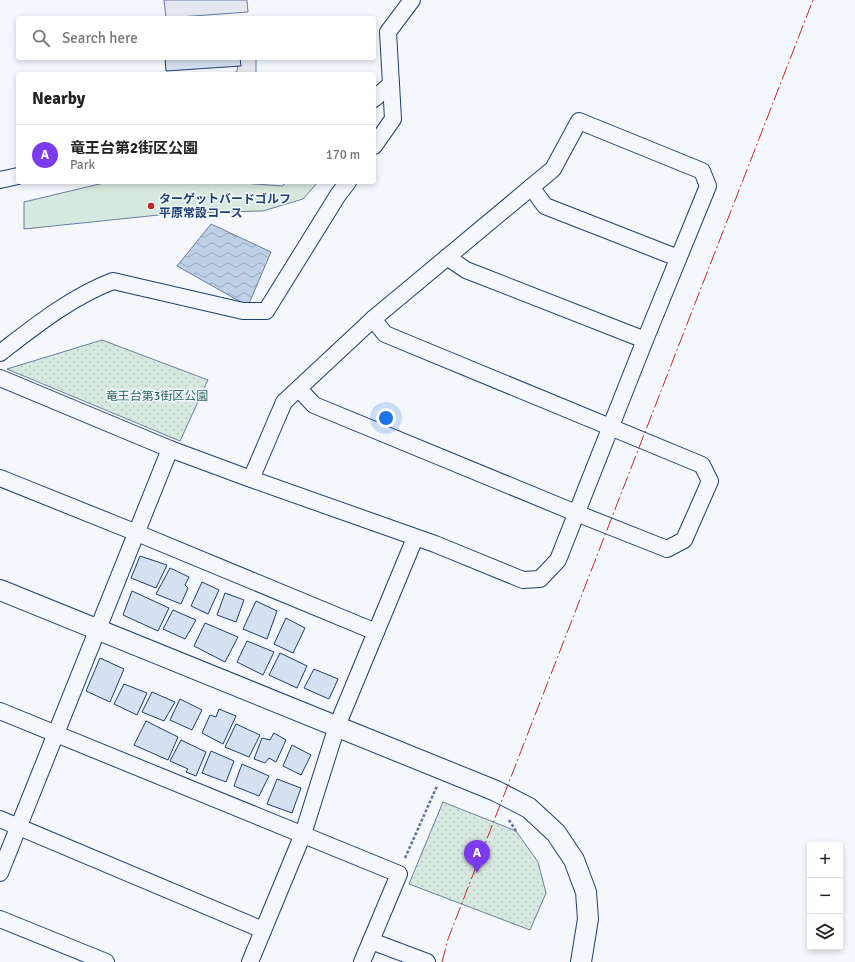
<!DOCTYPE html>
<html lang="en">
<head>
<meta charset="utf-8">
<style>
  :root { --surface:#fff; --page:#f2f2f2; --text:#222; --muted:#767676; --line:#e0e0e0; --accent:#7c3aed }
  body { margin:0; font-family:Signika,"Noto Sans JP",sans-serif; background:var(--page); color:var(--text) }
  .controls { position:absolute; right:12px; bottom:12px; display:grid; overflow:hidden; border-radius:4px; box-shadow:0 2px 6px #0003 }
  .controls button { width:36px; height:36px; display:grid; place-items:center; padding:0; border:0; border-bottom:1px solid var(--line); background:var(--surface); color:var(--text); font:20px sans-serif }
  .you { position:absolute; left:386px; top:418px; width:14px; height:14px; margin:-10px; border:3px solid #fff; border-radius:50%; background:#1a73e8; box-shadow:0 0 0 6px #1a73e833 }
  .badge { display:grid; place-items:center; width:26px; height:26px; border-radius:50%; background:var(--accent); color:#fff; font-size:13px; font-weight:700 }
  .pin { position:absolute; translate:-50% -33px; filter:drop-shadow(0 1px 2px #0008) }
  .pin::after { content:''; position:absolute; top:21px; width:14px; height:12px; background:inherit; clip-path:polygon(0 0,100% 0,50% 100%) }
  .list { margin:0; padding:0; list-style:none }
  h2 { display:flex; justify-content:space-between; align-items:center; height:52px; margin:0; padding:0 16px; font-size:17px }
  h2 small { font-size:13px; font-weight:400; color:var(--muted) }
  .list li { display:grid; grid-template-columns:26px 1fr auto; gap:12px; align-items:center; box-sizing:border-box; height:60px; padding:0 16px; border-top:1px solid var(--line) }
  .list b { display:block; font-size:15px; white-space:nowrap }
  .list p { margin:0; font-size:13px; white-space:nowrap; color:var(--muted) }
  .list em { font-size:13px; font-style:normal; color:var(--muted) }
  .icon { flex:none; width:22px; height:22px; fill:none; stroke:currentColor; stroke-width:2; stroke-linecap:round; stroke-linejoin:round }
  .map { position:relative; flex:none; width:855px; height:962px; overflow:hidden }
  .search { position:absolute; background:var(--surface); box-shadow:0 2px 6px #0003; left:16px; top:16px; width:360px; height:44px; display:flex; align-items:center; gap:10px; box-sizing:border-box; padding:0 14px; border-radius:4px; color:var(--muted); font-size:15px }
  .panel { position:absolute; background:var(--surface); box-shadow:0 2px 6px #0003; left:16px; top:72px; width:360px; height:112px; border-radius:4px }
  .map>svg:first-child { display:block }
  .green { fill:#d7e8df; stroke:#687fa3 }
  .park { fill:url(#park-dots); stroke:#687fa3 }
  .parking { fill:#e3e8f0; stroke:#687fa3 }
  .water { fill:url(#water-waves); stroke:#687fa3 }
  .building { fill:#d5e0f0; stroke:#1d3f73 }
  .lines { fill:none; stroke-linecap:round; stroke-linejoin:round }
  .minor-casing { stroke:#1d3f73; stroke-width:18 }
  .tertiary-casing { stroke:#1d3f73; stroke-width:22 }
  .path { stroke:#5e769c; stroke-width:2.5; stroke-dasharray:3 2; stroke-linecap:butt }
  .minor { stroke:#f4f7fb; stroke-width:16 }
  .tertiary { stroke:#f4f7fb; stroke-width:20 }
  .power { stroke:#c62828; stroke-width:1; stroke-dasharray:14 3 2 3; stroke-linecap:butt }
  .poi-dot { fill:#c62828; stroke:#f4f7fb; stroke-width:1.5 }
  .labels { text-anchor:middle; stroke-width:3; stroke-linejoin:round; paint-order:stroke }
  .poi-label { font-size:12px; font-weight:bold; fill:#1d3f73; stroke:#f4f7fb; text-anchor:start }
  .park-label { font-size:12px; fill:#2c6c60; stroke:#f4f7fb }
</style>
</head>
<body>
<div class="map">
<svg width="855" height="962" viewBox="0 0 855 962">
  <defs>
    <pattern id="park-dots" width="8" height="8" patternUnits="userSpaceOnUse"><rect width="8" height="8" fill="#d7e8df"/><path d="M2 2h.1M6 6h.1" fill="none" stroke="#b8c8c3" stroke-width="1.8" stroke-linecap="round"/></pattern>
    <pattern id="water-waves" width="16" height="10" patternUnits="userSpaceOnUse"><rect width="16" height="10" fill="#bed0e5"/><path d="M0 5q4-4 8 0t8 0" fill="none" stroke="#9aaabe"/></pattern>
  </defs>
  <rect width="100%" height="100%" fill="#f4f7fb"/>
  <polygon class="green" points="108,182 242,183 282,186 287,182 318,182 303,199 263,211 178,213 24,229 24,202"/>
  <g class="park">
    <polygon points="102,340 208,380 180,441 7,369"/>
    <polygon points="443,802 516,831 538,862 546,893 530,930 409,884"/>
  </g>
  <g class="parking">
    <polygon points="164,0 247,0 248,12 166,18"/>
    <polygon points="238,58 256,58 256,74 217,74 237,72"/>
  </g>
  <polygon class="water" points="211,224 271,252 248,306 177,266"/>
  <g class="building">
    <polygon points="165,58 240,58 241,66 166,71"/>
    <polygon points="140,556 167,565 156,588 131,578"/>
    <polygon points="170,568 189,577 185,585 188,588 181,604 156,594"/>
    <polygon points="202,582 219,590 208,614 191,606"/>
    <polygon points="132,591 169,608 158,631 123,615"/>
    <polygon points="225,593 244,600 236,622 217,615"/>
    <polygon points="256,601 277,611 267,639 243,629"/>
    <polygon points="173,610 196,620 185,639 163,629"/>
    <polygon points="286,618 305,628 293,653 274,644"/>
    <polygon points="205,623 238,637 225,662 194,646"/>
    <polygon points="247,641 274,652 263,675 237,662"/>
    <polygon points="280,653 307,666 297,688 269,675"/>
    <polygon points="100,658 124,669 110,702 86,691"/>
    <polygon points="314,669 338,679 329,699 304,688"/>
    <polygon points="124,684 147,693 137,715 114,704"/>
    <polygon points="152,692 175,702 164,721 142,712"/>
    <polygon points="180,699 202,710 192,730 170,720"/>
    <polygon points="219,709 236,716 223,744 202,733 210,715 216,717"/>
    <polygon points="146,721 178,737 168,760 134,745"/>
    <polygon points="236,724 260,735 249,757 225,747"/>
    <polygon points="274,733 286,740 276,762 269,758 265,763 254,759 262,738 270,740"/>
    <polygon points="181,740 206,752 196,776 186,772 188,769 170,761"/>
    <polygon points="292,745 311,755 301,775 283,766"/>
    <polygon points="211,751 234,761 226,782 202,773"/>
    <polygon points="242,764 269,776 259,796 234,786"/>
    <polygon points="277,779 301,788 292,813 267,804"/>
  </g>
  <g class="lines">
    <defs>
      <g id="minor">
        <polyline points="374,99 391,84"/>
        <polyline points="374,146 393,119 388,32 412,0"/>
        <polyline points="0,180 18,176"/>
        <polyline points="531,187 545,206 678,258"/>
        <polyline points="447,257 466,270 645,340"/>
        <path d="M0,353C35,326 71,297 113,281L243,311H266L338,195L348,182"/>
        <polyline points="0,378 170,449 251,479 435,544 523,580 540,579 558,560 645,340 708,186 702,171 579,121 553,169 373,319 284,402 251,479"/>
        <polyline points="299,389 314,405 576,513 667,549 684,540 710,481 702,465 385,334 373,319"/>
        <polyline points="0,478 137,533 376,632"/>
        <polyline points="0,711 399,874 362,962"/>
        <polyline points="0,819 263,930"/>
        <polyline points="0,873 170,449"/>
        <polyline points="0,919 106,962"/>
        <polyline points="371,941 427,962"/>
        <polyline points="250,962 303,834 337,726 415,538"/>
      </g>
      <polyline id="tertiary" points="0,590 496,791 529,808 556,833 574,860 586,892 588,919 581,962"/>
    </defs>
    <use href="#minor" class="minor-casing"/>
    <use href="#tertiary" class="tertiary-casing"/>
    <g class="path">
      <polyline points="509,820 516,831"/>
      <polyline points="405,858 437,786"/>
    </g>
    <use href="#minor" class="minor"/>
    <use href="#tertiary" class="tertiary"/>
    <polyline class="power" points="442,962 448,939 813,0"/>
  </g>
  <circle class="poi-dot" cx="151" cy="206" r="4"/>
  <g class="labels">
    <g class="poi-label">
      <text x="159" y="203">ターゲットバードゴルフ<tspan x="159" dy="14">平原常設コース</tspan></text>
    </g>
    <g class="park-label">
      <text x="157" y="400">竜王台第3街区公園</text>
    </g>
  </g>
</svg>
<div class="controls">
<button>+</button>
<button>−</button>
<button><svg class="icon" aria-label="layers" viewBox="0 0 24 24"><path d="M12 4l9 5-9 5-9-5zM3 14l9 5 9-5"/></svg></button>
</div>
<div class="you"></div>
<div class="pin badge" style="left:477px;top:873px">A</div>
<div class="search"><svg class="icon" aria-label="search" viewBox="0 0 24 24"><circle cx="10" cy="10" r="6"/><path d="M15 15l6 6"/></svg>Search here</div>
<section class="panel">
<h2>Nearby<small></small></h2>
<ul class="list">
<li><span class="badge">A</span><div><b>竜王台第2街区公園</b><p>Park</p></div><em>170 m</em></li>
</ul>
</section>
</div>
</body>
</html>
